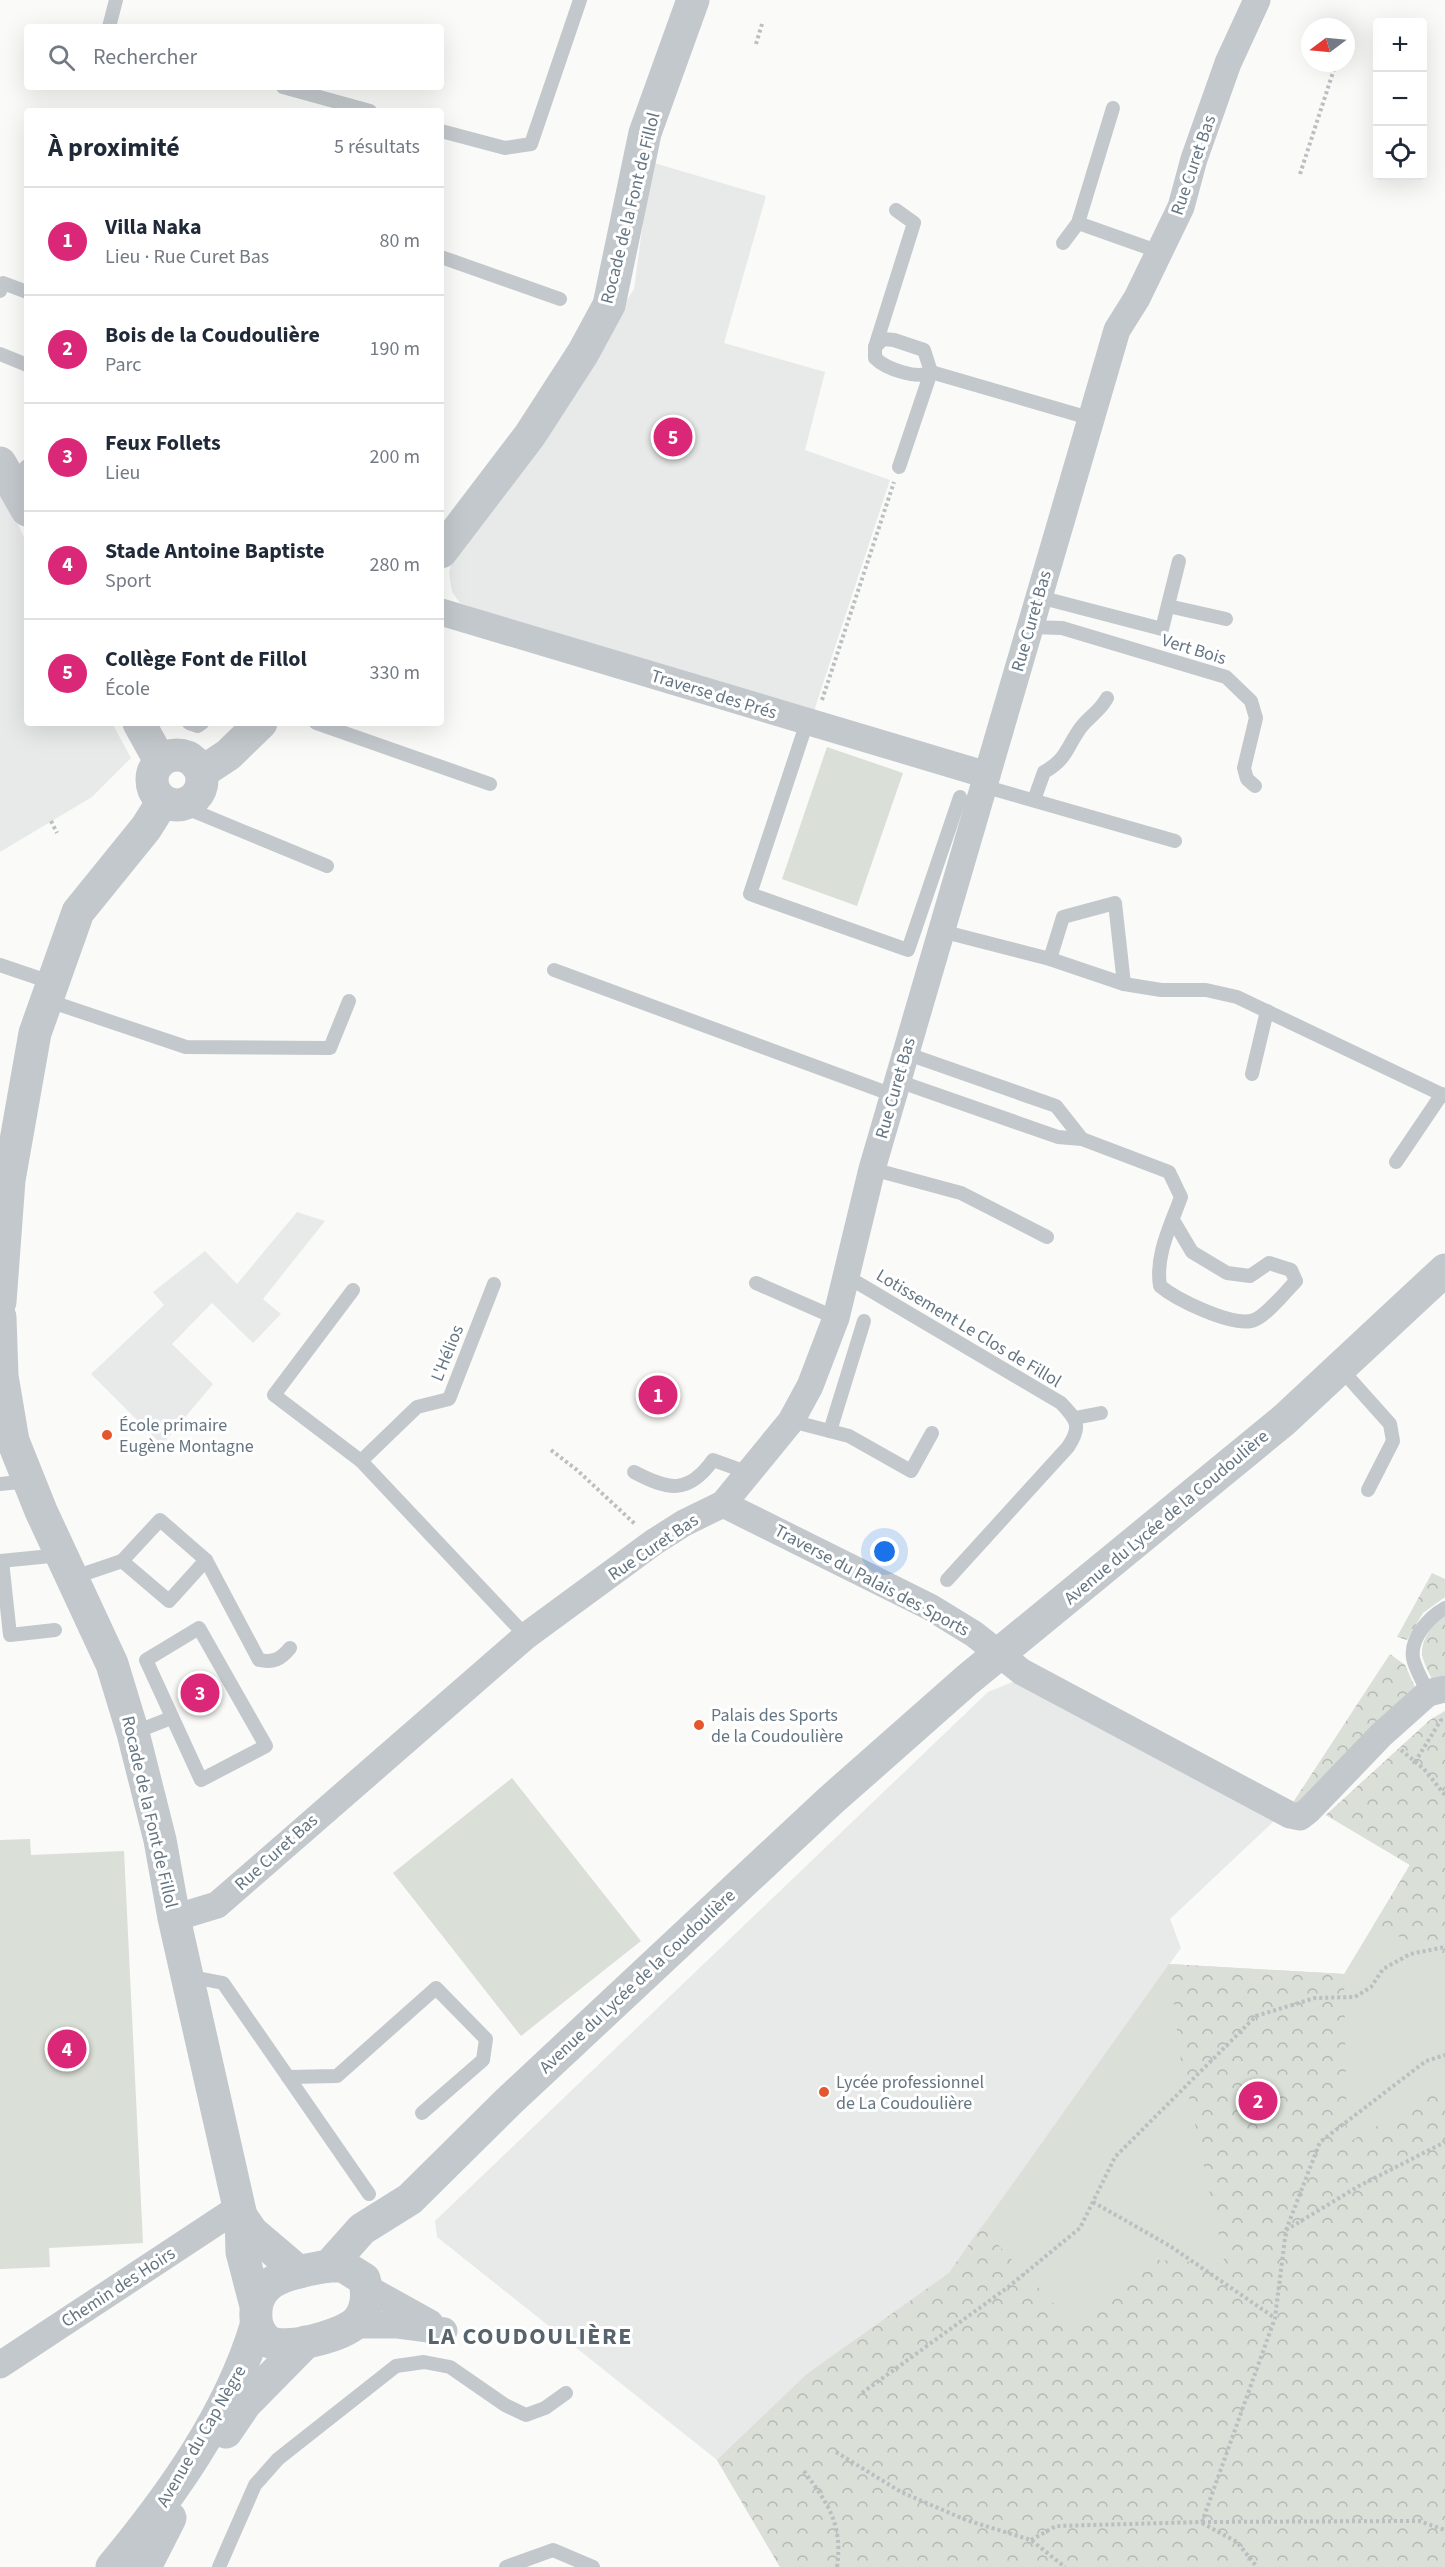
<!DOCTYPE html>
<html lang="fr">
<head>
<meta charset="utf-8">
<style>
  :root { --surface:#fff; --page:#f2f2f3; --text:#1f2937; --muted:#747a83; --line:#e0e1e3; --accent:#db2777 }
  body { margin:0; font-family:"Source Sans 3",sans-serif; background:var(--page); color:var(--text) }
  .controls { position:absolute; right:18px; top:18px; display:grid; overflow:hidden; border-radius:6px; box-shadow:0 6px 24px #0002 }
  .controls button { width:54px; height:54px; display:grid; place-items:center; padding:0; border:0; border-bottom:2px solid var(--line); background:var(--surface); color:var(--text); font:30px sans-serif }
  .compass { position:absolute; left:1301px; top:18px; width:54px; height:54px; border-radius:50%; background:var(--surface); box-shadow:0 6px 24px #0002; rotate:254deg }
  .you { position:absolute; left:885px; top:1552px; width:21px; height:21px; margin:-15px; border:4px solid #fff; border-radius:50%; background:#1a73e8; box-shadow:0 0 0 9px #1a73e833 }
  .badge { display:grid; place-items:center; width:39px; height:39px; border-radius:50%; background:var(--accent); color:#fff; font-size:20px; font-weight:700 }
  .pin { position:absolute; translate:-50% -50%; border:3px solid #fff; box-shadow:0 2px 6px #0006 }
  .list { margin:0; padding:0; list-style:none }
  h2 { display:flex; justify-content:space-between; align-items:center; height:78px; margin:0; padding:0 24px; font-size:26px }
  h2 small { font-size:20px; font-weight:400; color:var(--muted) }
  .list li { display:grid; grid-template-columns:39px 1fr auto; gap:18px; align-items:center; box-sizing:border-box; height:108px; padding:0 24px; border-top:2px solid var(--line) }
  .list b { display:block; font-size:22px; white-space:nowrap }
  .list p { margin:0; font-size:20px; white-space:nowrap; color:var(--muted) }
  .list em { font-size:20px; font-style:normal; color:var(--muted) }
  .icon { flex:none; width:33px; height:33px; fill:none; stroke:currentColor; stroke-width:2; stroke-linecap:round; stroke-linejoin:round }
  .map { position:relative; flex:none; width:1445px; height:2567px; overflow:hidden }
  .search { position:absolute; background:var(--surface); box-shadow:0 6px 24px #0002; left:24px; top:24px; width:420px; height:66px; display:flex; align-items:center; gap:15px; box-sizing:border-box; padding:0 21px; border-radius:6px; color:var(--muted); font-size:22px }
  .panel { position:absolute; background:var(--surface); box-shadow:0 6px 24px #0002; left:24px; top:108px; width:420px; height:618px; border-radius:6px }
  .map>svg:first-child { display:block }
  .built { fill:#e8e9e9 }
  .green { fill:#dadfd7 }
  .forest { fill:url(#forest-crowns) }
  .lines { fill:none; stroke-linecap:round; stroke-linejoin:round }
  .path { stroke:#bbbfc2; stroke-width:4; stroke-dasharray:3 3; stroke-linecap:butt }
  .service { stroke:#c3c8cc; stroke-width:14 }
  .minor { stroke:#c3c8cc; stroke-width:27 }
  .tertiary { stroke:#c3c8cc; stroke-width:33 }
  .poi-dot { fill:#e4572e; stroke:#fff; stroke-width:2 }
  .labels { text-anchor:middle; stroke-width:6; stroke-linejoin:round; paint-order:stroke }
  .street-label { font-size:18px; fill:#657683; stroke:#fff }
  .poi-label { font-size:18px; fill:#657683; stroke:#fff; text-anchor:start }
  .district-label { font-size:24px; font-weight:bold; letter-spacing:1.5px; fill:#57646e; stroke:#fff }
</style>
</head>
<body>
<div class="map">
<svg width="1445" height="2567" viewBox="0 0 1445 2567">
  <defs>
    <pattern id="forest-crowns" width="20" height="18" patternUnits="userSpaceOnUse" patternTransform="scale(1.5)"><rect width="20" height="18" fill="#dadfd7"/><path d="M2 6a3 3 0 1 1 6 0M12 15a3 3 0 1 1 6 0" fill="none" stroke="#b4b9b4"/></pattern>
  </defs>
  <rect width="100%" height="100%" fill="#fafaf8"/>
  <g class="built">
    <polygon points="651,162 766,196 724,343 825,372 805,450 890,480 813,714 492,617 460,603 452,592 449,573 453,556 548,425 634,289"/>
    <polygon points="0,493 9,504 27,544 27,723 112,723 131,758 92,797 0,852"/>
    <polygon points="297,1212 325,1221 263,1299 281,1314 253,1343 212,1303 172,1344 213,1384 162,1445 91,1374 164,1305 153,1292 205,1251 237,1284"/>
    <polygon points="1015,1681 1274,1821 1170,1919 1181,1948 949,2273 807,2374 717,2460 437,2237 435,2221 988,1692"/>
  </g>
  <g class="green">
    <polygon points="827,747 903,773 857,906 782,879"/>
    <polygon points="1445,1711 1445,2567 780,2567 717,2460 807,2374 949,2273 1169,1964 1344,1974 1410,1865 1326,1815 1430,1720"/>
    <polygon points="512,1778 641,1941 521,2036 393,1873"/>
    <polygon points="30,1839 31,1855 124,1851 143,2243 49,2248 50,2267 0,2269 0,1840"/>
  </g>
  <g class="forest">
    <polygon points="1432,1573 1445,1579 1445,1597 1423,1613 1407,1640 1397,1637"/>
    <path d="M1445,1614V1675L1432,1679C1421,1657 1417,1650 1431,1628C1436,1622 1438,1617 1445,1614Z"/>
    <polygon points="1390,1654 1405,1665 1415,1687 1300,1805 1292,1804"/>
    <polygon points="1445,1711 1445,1955 1373,1926 1410,1865 1326,1815 1430,1720"/>
    <polygon points="1169,1964 1344,1974 1347,2143 1445,2088 1445,2567 780,2567 717,2460 807,2374 949,2273 981,2227 1075,2326 1145,2259 1225,2264 1180,2055"/>
  </g>
  <g class="lines">
    <g class="path">
      <polyline points="756,44 762,24"/>
      <polyline points="1300,174 1336,63"/>
      <polyline points="822,700 894,482"/>
      <polyline points="51,821 57,833"/>
      <polyline points="551,1450 577,1470 636,1525"/>
      <polyline points="1401,1750 1424,1769 1445,1795"/>
      <polyline points="1415,1762 1441,1720 1439,1716"/>
      <polyline points="1093,2202 1170,2246 1275,2318"/>
      <polyline points="1286,2230 1359,2186 1445,2142"/>
      <polyline points="862,2393 1007,2288 1080,2228 1115,2157 1256,2016 1315,1998 1355,1997 1371,1987 1383,1969 1410,1954 1445,1947"/>
      <polyline points="836,2452 901,2492 966,2520 1031,2540 1065,2567"/>
      <path d="M804,2471C828,2504 843,2524 837,2567"/>
      <polyline points="1202,2522 1419,2521 1445,2530"/>
      <polyline points="1202,2523 1237,2542 1257,2567"/>
      <polyline points="1031,2540 1056,2526 1202,2522 1275,2318 1286,2230 1320,2142 1426,2061 1445,2055"/>
    </g>
    <g class="service">
      <polyline points="109,27 116,0"/>
      <polyline points="283,87 370,111"/>
      <polyline points="441,131 505,148 531,144 580,0"/>
      <polyline points="1078,223 1160,252"/>
      <polyline points="1063,243 1078,223 1113,108"/>
      <polyline points="441,257 560,299"/>
      <polyline points="0,291 3,283 27,292"/>
      <path d="M883,339L894,340L924,350L931,372C918,380 886,369 875,358V347Z"/>
      <polyline points="875,347 914,223 896,210"/>
      <polyline points="0,354 27,365"/>
      <polyline points="899,467 931,372 1089,418"/>
      <polyline points="12,481 27,466"/>
      <polyline points="1039,597 1162,629 1179,561"/>
      <polyline points="1168,606 1226,619"/>
      <polyline points="1030,627 1062,628 1226,677 1251,701 1256,718 1244,768 1247,779 1255,786"/>
      <polyline points="807,722 750,894 908,950 960,797"/>
      <polyline points="189,723 198,726 202,723"/>
      <polyline points="316,723 490,784"/>
      <polyline points="983,786 1175,841"/>
      <path d="M1034,800L1044,772C1068,759 1067,745 1082,726C1091,715 1100,711 1107,698"/>
      <polyline points="190,802 196,812 327,866"/>
      <polyline points="941,931 1050,959 1124,984 1161,990 1206,990 1237,997 1445,1096"/>
      <polyline points="1050,959 1063,917 1115,903 1124,984"/>
      <polyline points="0,965 53,983"/>
      <polyline points="554,970 893,1095"/>
      <polyline points="46,1000 186,1047 330,1048 349,1001"/>
      <polyline points="905,1053 1056,1106 1082,1139"/>
      <polyline points="1252,1074 1267,1011"/>
      <path d="M898,1081L1058,1137L1082,1139L1169,1172L1181,1197C1171,1225 1155,1255 1160,1286C1177,1300 1229,1325 1251,1321C1264,1319 1287,1290 1296,1281L1291,1270L1269,1263L1250,1276L1227,1273L1192,1252L1173,1220"/>
      <polyline points="1396,1162 1442,1094"/>
      <polyline points="872,1169 961,1193 1047,1237"/>
      <path d="M846,1276L1061,1403C1077,1420 1082,1426 1068,1447L947,1580"/>
      <polyline points="756,1283 836,1318"/>
      <polyline points="353,1290 274,1395 361,1461 526,1636"/>
      <polyline points="1340,1368 1390,1424 1393,1441 1368,1490"/>
      <polyline points="1075,1418 1101,1413"/>
      <polyline points="791,1421 849,1436 911,1471 932,1433"/>
      <polyline points="830,1431 864,1321"/>
      <polyline points="361,1461 417,1407 449,1399 494,1284"/>
      <path d="M634,1472C668,1490 688,1495 713,1460L749,1473"/>
      <polyline points="0,1484 29,1481"/>
      <polyline points="0,1561 61,1555"/>
      <polyline points="2,1561 10,1635 55,1630"/>
      <path d="M122,1561L160,1520L206,1560L259,1660C274,1663 281,1659 290,1648"/>
      <polyline points="72,1578 122,1561 169,1601 206,1560"/>
      <polygon points="199,1628 266,1746 201,1780 146,1660"/>
      <path d="M1428,1693C1424,1683 1415,1669 1413,1658C1410,1638 1429,1617 1445,1608"/>
      <polyline points="133,1733 171,1718"/>
      <polyline points="187,1976 223,1983 369,2194"/>
      <polyline points="288,2077 337,2076 436,1988 486,2039 483,2060 422,2113"/>
      <polyline points="219,2567 255,2485 278,2459 396,2366 424,2362 450,2367 505,2405 526,2415 545,2408 566,2393"/>
      <polyline points="506,2567 553,2550 593,2567"/>
    </g>
    <g class="minor">
      <polyline points="441,612 987,775"/>
      <polyline points="723,1504 930,1607 974,1634 1022,1672 1290,1815 1300,1817 1309,1810 1381,1735 1428,1693 1445,1689"/>
      <polyline points="174,1918 217,1905 526,1636 654,1542 684,1523 723,1504 791,1421 810,1386 836,1318 872,1169 1117,330 1137,298 1181,207 1194,159 1228,63 1257,0"/>
      <polyline points="367,2288 430,2323"/>
      <polyline points="354,2325 398,2325 444,2331"/>
      <polyline points="0,2365 238,2208"/>
    </g>
    <g class="tertiary">
      <polyline points="0,463 27,510"/>
      <polyline points="441,552 530,435 583,353 609,305 645,133 693,0"/>
      <polyline points="139,723 160,761"/>
      <circle cx="177" cy="780" r="25"/>
      <polyline points="202,772 228,755 261,723"/>
      <polyline points="0,1302 9,1180 35,1033 78,912 146,828 163,801"/>
      <polyline points="0,1317 2,1376 13,1441 41,1511 112,1664 133,1733 160,1840 174,1918 241,2216 242,2252 255,2302"/>
      <polyline points="241,2216 252,2232 299,2272"/>
      <polyline points="329,2266 362,2229 410,2199 508,2102 830,1801 967,1680 1284,1420 1445,1270"/>
      <path d="M329,2266H343L364,2279C369,2294 367,2315 353,2325C338,2336 284,2352 268,2341C261,2336 256,2326 256,2318C253,2276 296,2272 329,2266Z"/>
      <polyline points="226,2432 245,2404 306,2342"/>
      <path d="M112,2567C171,2496 229,2415 256,2326"/>
      <polyline points="145,2567 170,2518"/>
    </g>
  </g>
  <g class="poi-dot">
    <circle cx="107" cy="1435" r="6"/>
    <circle cx="699" cy="1725" r="6"/>
    <circle cx="824" cy="2092" r="6"/>
  </g>
  <g class="labels">
    <g class="street-label">
      <text transform="translate(1193 165) rotate(-71)" y="6">Rue Curet Bas</text>
      <text transform="translate(630 208) rotate(-76)" y="6">Rocade de la Font de Fillol</text>
      <text transform="translate(1031 621) rotate(-74)" y="6">Rue Curet Bas</text>
      <text transform="translate(1194 649) rotate(17)" y="6">Vert Bois</text>
      <text transform="translate(714 694) rotate(17)" y="6">Traverse des Prés</text>
      <text transform="translate(895 1088) rotate(-74)" y="6">Rue Curet Bas</text>
      <text transform="translate(969 1328) rotate(31)" y="6">Lotissement Le Clos de Fillol</text>
      <text transform="translate(447 1353) rotate(-68)" y="6">L'Hélios</text>
      <text transform="translate(1166 1517) rotate(-40)" y="6">Avenue du Lycée de la Coudoulière</text>
      <text transform="translate(653 1547) rotate(-34)" y="6">Rue Curet Bas</text>
      <text transform="translate(872 1580) rotate(28)" y="6">Traverse du Palais des Sports</text>
      <text transform="translate(150 1812) rotate(77)" y="6">Rocade de la Font de Fillol</text>
      <text transform="translate(276 1852) rotate(-42)" y="6">Rue Curet Bas</text>
      <text transform="translate(637 1981) rotate(-43)" y="6">Avenue du Lycée de la Coudoulière</text>
      <text transform="translate(118 2287) rotate(-33)" y="6">Chemin des Hoirs</text>
      <text transform="translate(201 2436) rotate(-60)" y="6">Avenue du Cap Nègre</text>
    </g>
    <g class="poi-label">
      <text x="119" y="1431">École primaire<tspan x="119" dy="21">Eugène Montagne</tspan></text>
      <text x="711" y="1721">Palais des Sports<tspan x="711" dy="21">de la Coudoulière</tspan></text>
      <text x="836" y="2088">Lycée professionnel<tspan x="836" dy="21">de La Coudoulière</tspan></text>
    </g>
    <g class="district-label">
      <text x="530" y="2344">LA COUDOULIÈRE</text>
    </g>
  </g>
</svg>
<div class="controls">
<button>+</button>
<button>−</button>
<button><svg class="icon" aria-label="locate" viewBox="0 0 24 24"><circle cx="12" cy="12" r="6"/><path d="M12 2v4M12 18v4M2 12h4M18 12h4"/></svg></button>
</div>
<svg class="compass" viewBox="-18 -18 36 36"><path d="M0-13l5 13h-10z" fill="#e53935"/><path d="M0 13l5-13h-10z" fill="#747a83"/></svg>
<div class="you"></div>
<div class="pin badge" style="left:658px;top:1395px">1</div>
<div class="pin badge" style="left:1258px;top:2101px">2</div>
<div class="pin badge" style="left:200px;top:1693px">3</div>
<div class="pin badge" style="left:67px;top:2049px">4</div>
<div class="pin badge" style="left:673px;top:437px">5</div>
<div class="search"><svg class="icon" aria-label="search" viewBox="0 0 24 24"><circle cx="10" cy="10" r="6"/><path d="M15 15l6 6"/></svg>Rechercher</div>
<section class="panel">
<h2>À proximité<small>5 résultats</small></h2>
<ul class="list">
<li><span class="badge">1</span><div><b>Villa Naka</b><p>Lieu · Rue Curet Bas</p></div><em>80 m</em></li>
<li><span class="badge">2</span><div><b>Bois de la Coudoulière</b><p>Parc</p></div><em>190 m</em></li>
<li><span class="badge">3</span><div><b>Feux Follets</b><p>Lieu</p></div><em>200 m</em></li>
<li><span class="badge">4</span><div><b>Stade Antoine Baptiste</b><p>Sport</p></div><em>280 m</em></li>
<li><span class="badge">5</span><div><b>Collège Font de Fillol</b><p>École</p></div><em>330 m</em></li>
</ul>
</section>
</div>
</body>
</html>
